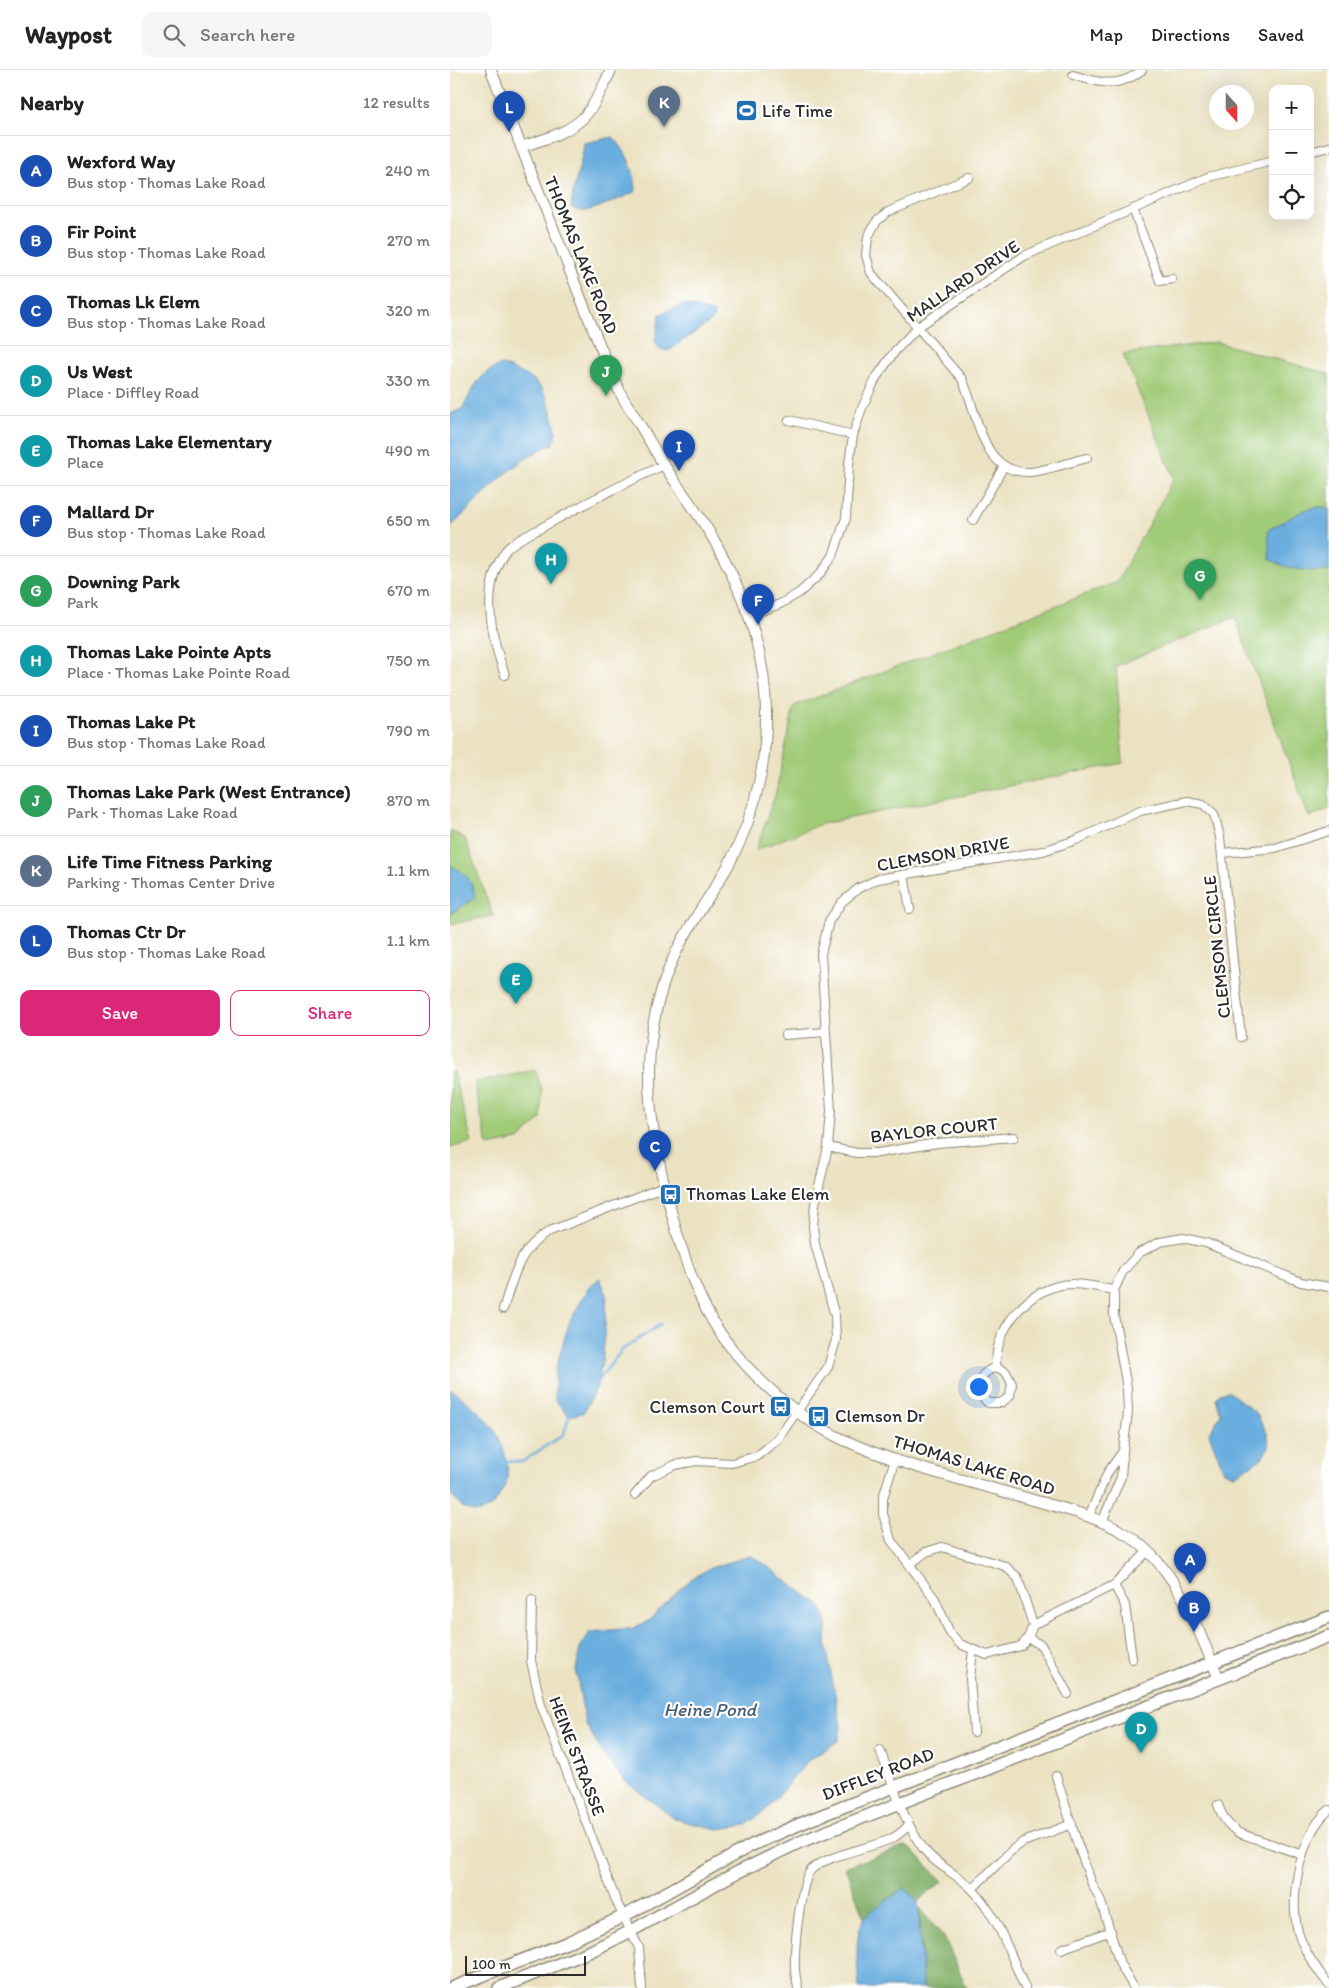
<!DOCTYPE html>
<html lang="en">
<head>
<meta charset="utf-8">
<style>
  :root { --surface:#fff; --page:#f6f6f6; --text:#222; --muted:#767676; --line:#e0e0e0; --accent:#db2777 }
  body { margin:0; font-family:Itim,sans-serif; background:var(--page); color:var(--text) }
  .controls { position:absolute; right:15px; top:15px; display:grid; overflow:hidden; border-radius:10px; box-shadow:0 5px 20px #0002 }
  .controls button { width:45px; height:45px; display:grid; place-items:center; padding:0; border:0; border-bottom:1px solid var(--line); background:var(--surface); color:var(--text); font:25px sans-serif }
  .compass { position:absolute; left:759px; top:15px; width:45px; height:45px; border-radius:50%; background:var(--surface); box-shadow:0 5px 20px #0002; rotate:159deg }
  .scale { position:absolute; left:15px; bottom:12px; width:121px; box-sizing:border-box; padding-left:5px; border:2px solid #2b2b2b; border-top:0; font-size:14px; line-height:18px; white-space:nowrap; color:#2b2b2b; -webkit-text-stroke:4px #fff; paint-order:stroke }
  .you { position:absolute; left:528px; top:1316px; width:18px; height:18px; margin:-12px; border:4px solid #fff; border-radius:50%; background:#1a73e8; box-shadow:0 0 0 8px #1a73e833 }
  .badge { display:grid; place-items:center; width:32px; height:32px; border-radius:50%; background:var(--accent); color:#fff; font-size:16px; font-weight:700 }
  .pin { position:absolute; translate:-50% -41px; filter:drop-shadow(0 1px 2px #0008) }
  .pin::after { content:''; position:absolute; top:26px; width:18px; height:15px; background:inherit; clip-path:polygon(0 0,100% 0,50% 100%) }
  .list { margin:0; padding:0; list-style:none }
  h2 { display:flex; justify-content:space-between; align-items:center; height:65px; margin:0; padding:0 20px; font-size:21px }
  h2 small { font-size:16px; font-weight:400; color:var(--muted) }
  .list li { display:grid; grid-template-columns:32px 1fr auto; gap:15px; align-items:center; box-sizing:border-box; height:70px; padding:0 20px; border-top:1px solid var(--line) }
  .list b { display:block; font-size:19px; white-space:nowrap }
  .list p { margin:0; font-size:16px; white-space:nowrap; color:var(--muted) }
  .list em { font-size:16px; font-style:normal; color:var(--muted) }
  .actions { display:flex; gap:10px; padding:15px 20px }
  .actions a { flex:1; padding:11px 0; border:1px solid var(--accent); border-radius:10px; text-align:center; font-size:18px; color:var(--accent) }
  .actions .main { background:var(--accent); color:#fff }
  .icon { flex:none; width:28px; height:28px; fill:none; stroke:currentColor; stroke-width:2; stroke-linecap:round; stroke-linejoin:round }
  .map { position:relative; flex:none; width:879px; height:1918px; overflow:hidden }
  header { display:flex; align-items:center; gap:30px; box-sizing:border-box; height:70px; padding:0 25px; background:var(--surface); border-bottom:1px solid var(--line) }
  header strong { font-size:24px }
  nav { display:flex; gap:28px; margin-inline-start:auto; font-size:18px }
  .search { width:350px; height:45px; background:var(--page); display:flex; align-items:center; gap:12px; box-sizing:border-box; padding:0 18px; border-radius:10px; color:var(--muted); font-size:19px }
  main { display:flex }
  aside { flex:1; background:var(--surface) }
  .map>svg:first-child { display:block }
  .green { fill:#a0cb77; stroke:#667b51 }
  .forest { fill:#80af68; stroke:#566d4a }
  .water { fill:#6aaedf; stroke:#4a6c85 }
  .lines { fill:none; stroke-linecap:round; stroke-linejoin:round }
  .stream { stroke:#6aaedf; stroke-width:2.5 }
  .minor-casing { stroke:#8b8676; stroke-width:10 }
  .tertiary-casing { stroke:#8b8676; stroke-width:12 }
  .secondary-casing { stroke:#8b8676; stroke-width:14 }
  .minor { stroke:#fff; stroke-width:8 }
  .tertiary { stroke:#fff; stroke-width:10 }
  .secondary { stroke:#fff; stroke-width:11 }
  .labels { text-anchor:middle; stroke-width:4.5; stroke-linejoin:round; paint-order:stroke }
  .poi-label { font-size:18px; fill:#2b2b2b; stroke:#fff; text-anchor:start }
  .street-label { font-size:18px; fill:#2b2b2b; stroke:#fff }
  .water-label { font-size:19px; font-style:italic; fill:#445f73; stroke:#fff }
</style>
</head>
<body>
<header>
<strong>Waypost</strong>
<div class="search"><svg class="icon" aria-label="search" viewBox="0 0 24 24"><circle cx="10" cy="10" r="6"/><path d="M15 15l6 6"/></svg>Search here</div>
<nav><a>Map</a><a>Directions</a><a>Saved</a></nav>
</header>
<main>
<aside>
<h2>Nearby<small>12 results</small></h2>
<ul class="list">
<li><span class="badge" style="background:#1a4fb4">A</span><div><b>Wexford Way</b><p>Bus stop · Thomas Lake Road</p></div><em>240 m</em></li>
<li><span class="badge" style="background:#1a4fb4">B</span><div><b>Fir Point</b><p>Bus stop · Thomas Lake Road</p></div><em>270 m</em></li>
<li><span class="badge" style="background:#1a4fb4">C</span><div><b>Thomas Lk Elem</b><p>Bus stop · Thomas Lake Road</p></div><em>320 m</em></li>
<li><span class="badge" style="background:#0f9aa8">D</span><div><b>Us West</b><p>Place · Diffley Road</p></div><em>330 m</em></li>
<li><span class="badge" style="background:#0f9aa8">E</span><div><b>Thomas Lake Elementary</b><p>Place</p></div><em>490 m</em></li>
<li><span class="badge" style="background:#1a4fb4">F</span><div><b>Mallard Dr</b><p>Bus stop · Thomas Lake Road</p></div><em>650 m</em></li>
<li><span class="badge" style="background:#2e9e5b">G</span><div><b>Downing Park</b><p>Park</p></div><em>670 m</em></li>
<li><span class="badge" style="background:#0f9aa8">H</span><div><b>Thomas Lake Pointe Apts</b><p>Place · Thomas Lake Pointe Road</p></div><em>750 m</em></li>
<li><span class="badge" style="background:#1a4fb4">I</span><div><b>Thomas Lake Pt</b><p>Bus stop · Thomas Lake Road</p></div><em>790 m</em></li>
<li><span class="badge" style="background:#2e9e5b">J</span><div><b>Thomas Lake Park (West Entrance)</b><p>Park · Thomas Lake Road</p></div><em>870 m</em></li>
<li><span class="badge" style="background:#5c6f8a">K</span><div><b>Life Time Fitness Parking</b><p>Parking · Thomas Center Drive</p></div><em>1.1 km</em></li>
<li><span class="badge" style="background:#1a4fb4">L</span><div><b>Thomas Ctr Dr</b><p>Bus stop · Thomas Lake Road</p></div><em>1.1 km</em></li>
</ul>
<div class="actions"><a class="main">Save</a><a>Share</a></div>
</aside>
<div class="map">
<svg width="879" height="1918" viewBox="0 0 879 1918">
  <rect width="100%" height="100%" fill="#fff"/>
  <filter id="ink" filterUnits="userSpaceOnUse"><feTurbulence type="fractalNoise" baseFrequency=".02" numOctaves="2"/><feDisplacementMap in="SourceGraphic" scale="10" xChannelSelector="R" yChannelSelector="G"/><feConvolveMatrix kernelMatrix="1 2 1 2 8 2 1 2 1" color-interpolation-filters="sRGB"/></filter>
  <filter id="wash" filterUnits="userSpaceOnUse"><feTurbulence type="fractalNoise" baseFrequency=".0096" numOctaves="4" result="noise"/><feDisplacementMap in="SourceGraphic" scale="20" xChannelSelector="R" yChannelSelector="G"/><feGaussianBlur stdDeviation="1.12" result="paint"/><feColorMatrix in="noise" values="0 0 0 0 0 0 0 0 0 0 0 0 0 0 0 0 0 1.4 0 .05"/><feComposite in="paint" operator="in"/></filter>
  <g filter="url(#wash)">
    <rect width="100%" height="100%" fill="#ebe2c1"/>
    <g class="green">
      <polygon points="766,272 879,304 879,739 859,747 785,547 666,596 673,693 371,754 306,780 326,722 344,636 667,512 724,408 673,284"/>
      <polygon points="0,761 15,768 43,846 0,854"/>
      <polygon points="85,1000 92,1019 91,1049 69,1070 38,1076 24,1013"/>
      <polygon points="3,1002 22,1072 0,1078 0,1003"/>
    </g>
    <g class="forest">
      <polygon points="456,1776 463,1781 493,1811 468,1831 454,1818 414,1848 395,1797"/>
      <polygon points="469,1838 494,1867 517,1918 473,1918"/>
    </g>
    <g class="water">
      <path d="M163,67C177,81 185,101 186,121C177,126 143,141 133,141C129,141 124,139 121,138C122,116 132,96 134,73Z"/>
      <polygon points="232,235 240,236 264,243 263,250 218,281 210,279 205,272 210,244"/>
      <path d="M52,295C84,308 92,310 102,344C106,357 108,361 103,374C60,391 34,427 0,457V344L12,339C23,319 29,302 52,295Z"/>
      <path d="M869,437L879,438V501C857,501 839,501 820,489L818,460L855,440Z"/>
      <path d="M0,795C17,804 22,809 25,828L0,844Z"/>
      <polygon points="150,1208 157,1225 153,1286 147,1316 133,1343 119,1346 105,1330 105,1301 119,1253 139,1217"/>
      <path d="M0,1320L4,1321C20,1335 40,1348 49,1368C55,1382 60,1398 56,1413C55,1417 51,1422 49,1426C34,1453 11,1443 0,1421Z"/>
      <polygon points="778,1321 806,1343 818,1365 819,1377 811,1389 784,1405 774,1401 759,1364 771,1344 766,1328 770,1323"/>
      <polygon points="300,1486 308,1489 358,1527 367,1532 373,1540 377,1554 376,1576 391,1657 388,1671 358,1691 316,1740 296,1755 269,1759 236,1752 222,1747 174,1710 156,1689 135,1653 126,1600 130,1578 140,1562 183,1558 198,1551 241,1509 260,1498"/>
      <path d="M454,1818L468,1831L473,1918H409C408,1897 403,1868 414,1849C418,1842 446,1824 454,1818Z"/>
    </g>
    <g class="lines">
      <g class="stream">
        <polyline points="149,1309 172,1280 211,1254"/>
        <polyline points="55,1391 72,1392 114,1364 120,1343"/>
      </g>
    </g>
  </g>
  <g filter="url(#ink)">
    <g class="lines">
      <defs>
        <g id="minor">
          <path d="M623,5C649,13 669,19 692,0"/>
          <polyline points="860,82 879,77"/>
          <path d="M519,108L438,142L426,152L418,167L416,185L421,203L512,309C529,343 530,405 581,402C599,400 619,392 637,388"/>
          <polyline points="683,139 710,211 722,209"/>
          <polyline points="339,350 403,365"/>
          <polyline points="523,450 554,396"/>
          <polyline points="298,546 330,534 349,523 369,505 383,486 396,448 399,394 403,365 412,338 426,308 445,281 468,257 574,186 758,107 823,91"/>
          <path d="M55,605C41,567 30,516 56,480C62,472 82,463 91,458C132,435 172,414 214,395"/>
          <polyline points="772,783 825,778 879,761"/>
          <polyline points="454,805 460,839"/>
          <polyline points="335,965 376,962"/>
          <polyline points="378,1077 407,1083 428,1083 487,1073 564,1067"/>
          <path d="M53,1239C64,1206 68,1179 100,1161L214,1116"/>
          <path d="M546,1297L556,1302L562,1314L560,1326L551,1333H538L529,1324C529,1308 531,1303 546,1297C545,1261 572,1226 607,1216C625,1211 646,1217 664,1220"/>
          <polyline points="445,1389 433,1428 433,1444 441,1470 485,1529 500,1563 510,1574 537,1585 571,1576 578,1568 583,1555 568,1508 555,1496 492,1477 476,1482 460,1494"/>
          <polyline points="185,1425 201,1406 225,1395 246,1391 282,1393 307,1386 327,1370 378,1297 386,1270 385,1246 365,1174 363,1156 365,1134 378,1077 381,1041 371,884 379,851 392,832 409,818 428,809 593,781 626,770 690,741 737,731 753,734 764,744 770,767 791,967"/>
          <polyline points="639,1446 658,1402 673,1381"/>
          <polyline points="652,1452 671,1407 673,1381 678,1343 677,1318 664,1245 664,1220 673,1201 689,1183 710,1172 733,1168 756,1173 851,1212 879,1217"/>
          <polyline points="664,1515 675,1535 682,1589"/>
          <polyline points="82,1530 81,1591 91,1635 167,1833 189,1878 192,1918"/>
          <polyline points="583,1555 664,1515 697,1482"/>
          <polyline points="578,1568 591,1575 618,1624"/>
          <polyline points="523,1580 520,1608 524,1662"/>
          <path d="M430,1680C442,1711 453,1751 473,1778C485,1795 506,1803 520,1817C547,1843 560,1884 575,1918"/>
          <polyline points="606,1706 627,1772 642,1814 650,1829 670,1894 684,1918"/>
          <path d="M768,1735C773,1748 777,1755 789,1763L853,1785"/>
          <path d="M879,1740C850,1765 839,1826 848,1862C854,1882 867,1899 879,1915"/>
          <polyline points="522,1819 562,1780 573,1772 622,1754"/>
          <polyline points="611,1879 661,1861"/>
          <path d="M348,1918C347,1912 345,1905 345,1899C344,1881 350,1809 362,1799C378,1785 420,1778 441,1769C447,1766 454,1760 459,1755"/>
        </g>
        <g id="tertiary">
          <path d="M41,0C68,69 95,137 122,206C133,234 144,262 156,290C161,302 166,315 172,326C177,335 183,343 188,352C197,366 205,381 214,395C230,420 249,444 264,470C290,516 311,569 315,622C320,682 307,743 278,796C261,825 241,852 226,882C186,968 196,1049 220,1137C229,1173 240,1208 257,1241C283,1291 343,1347 394,1370C451,1396 515,1410 576,1428C611,1438 648,1446 679,1466C728,1499 747,1557 769,1609"/>
          <path d="M71,77C91,70 119,63 134,47C146,34 153,16 161,0"/>
        </g>
        <g id="secondary">
          <polyline points="1,1918 116,1873 174,1846 302,1775 357,1751 879,1547"/>
          <polyline points="49,1918 141,1881 181,1861 284,1804 350,1772 879,1566"/>
        </g>
      </defs>
      <use href="#minor" class="minor-casing"/>
      <use href="#tertiary" class="tertiary-casing"/>
      <use href="#secondary" class="secondary-casing"/>
      <use href="#minor" class="minor"/>
      <use href="#tertiary" class="tertiary"/>
      <use href="#secondary" class="secondary"/>
    </g>
  </g>
  <defs>
    <symbol id="stadium-square" viewBox="-11 -11 22 22"><rect x="-9" y="-9" width="18" height="18" rx="4" fill="#1f6fb2" stroke="#fff"/><path d="M0-5a6.5 5 0 1 0 0 10a6.5 5 0 1 0 0-10ZM-3.5-1.8h7v3.6h-7Z" fill="#fff"/></symbol>
    <symbol id="bus-square" viewBox="-11 -11 22 22"><rect x="-9" y="-9" width="18" height="18" rx="4" fill="#1f6fb2" stroke="#fff"/><path d="M-5-6H5V4H4V6H2V4H-2V6H-4V4H-5ZM-3.5-4V0h7V-4ZM-3.5 1.2v1.5H-2V1.2ZM2 1.2v1.5H3.5V1.2Z" fill="#fff"/></symbol>
  </defs>
  <g fill-rule="evenodd">
    <use href="#stadium-square" x="284" y="28" width="25" height="25"/>
    <use href="#bus-square" x="208" y="1112" width="25" height="25"/>
    <use href="#bus-square" x="318" y="1324" width="25" height="25"/>
    <use href="#bus-square" x="356" y="1334" width="25" height="25"/>
  </g>
  <g class="labels">
    <g class="poi-label">
      <text x="312" y="47">Life Time</text>
      <text x="236" y="1130">Thomas Lake Elem</text>
      <text x="315" y="1343" text-anchor="end">Clemson Court</text>
      <text x="385" y="1352">Clemson Dr</text>
    </g>
    <g class="street-label">
      <text transform="translate(131 185) rotate(68)" y="6">THOMAS LAKE ROAD</text>
      <text transform="translate(513 211) rotate(-34)" y="6">MALLARD DRIVE</text>
      <text transform="translate(493 784) rotate(-10)" y="6">CLEMSON DRIVE</text>
      <text transform="translate(767 877) rotate(-96)" y="6">CLEMSON CIRCLE</text>
      <text transform="translate(484 1060) rotate(-6)" y="6">BAYLOR COURT</text>
      <text transform="translate(524 1395) rotate(17)" y="6">THOMAS LAKE ROAD</text>
      <text transform="translate(127 1686) rotate(69)" y="6">HEINE STRASSE</text>
      <text transform="translate(428 1704) rotate(-21)" y="6">DIFFLEY ROAD</text>
    </g>
    <g class="water-label">
      <text x="260" y="1646">Heine Pond</text>
    </g>
  </g>
</svg>
<div class="controls">
<button>+</button>
<button>−</button>
<button><svg class="icon" aria-label="locate" viewBox="0 0 24 24"><circle cx="12" cy="12" r="6"/><path d="M12 2v4M12 18v4M2 12h4M18 12h4"/></svg></button>
</div>
<svg class="compass" viewBox="-18 -18 36 36"><path d="M0-13l5 13h-10z" fill="#e53935"/><path d="M0 13l5-13h-10z" fill="#767676"/></svg>
<div class="scale">100 m</div>
<div class="you"></div>
<div class="pin badge" style="left:740px;top:1514px;background:#1a4fb4">A</div>
<div class="pin badge" style="left:744px;top:1562px;background:#1a4fb4">B</div>
<div class="pin badge" style="left:205px;top:1101px;background:#1a4fb4">C</div>
<div class="pin badge" style="left:691px;top:1683px;background:#0f9aa8">D</div>
<div class="pin badge" style="left:66px;top:934px;background:#0f9aa8">E</div>
<div class="pin badge" style="left:308px;top:555px;background:#1a4fb4">F</div>
<div class="pin badge" style="left:750px;top:530px;background:#2e9e5b">G</div>
<div class="pin badge" style="left:101px;top:514px;background:#0f9aa8">H</div>
<div class="pin badge" style="left:229px;top:401px;background:#1a4fb4">I</div>
<div class="pin badge" style="left:156px;top:326px;background:#2e9e5b">J</div>
<div class="pin badge" style="left:214px;top:57px;background:#5c6f8a">K</div>
<div class="pin badge" style="left:59px;top:62px;background:#1a4fb4">L</div>
</div>
</main>
</body>
</html>
